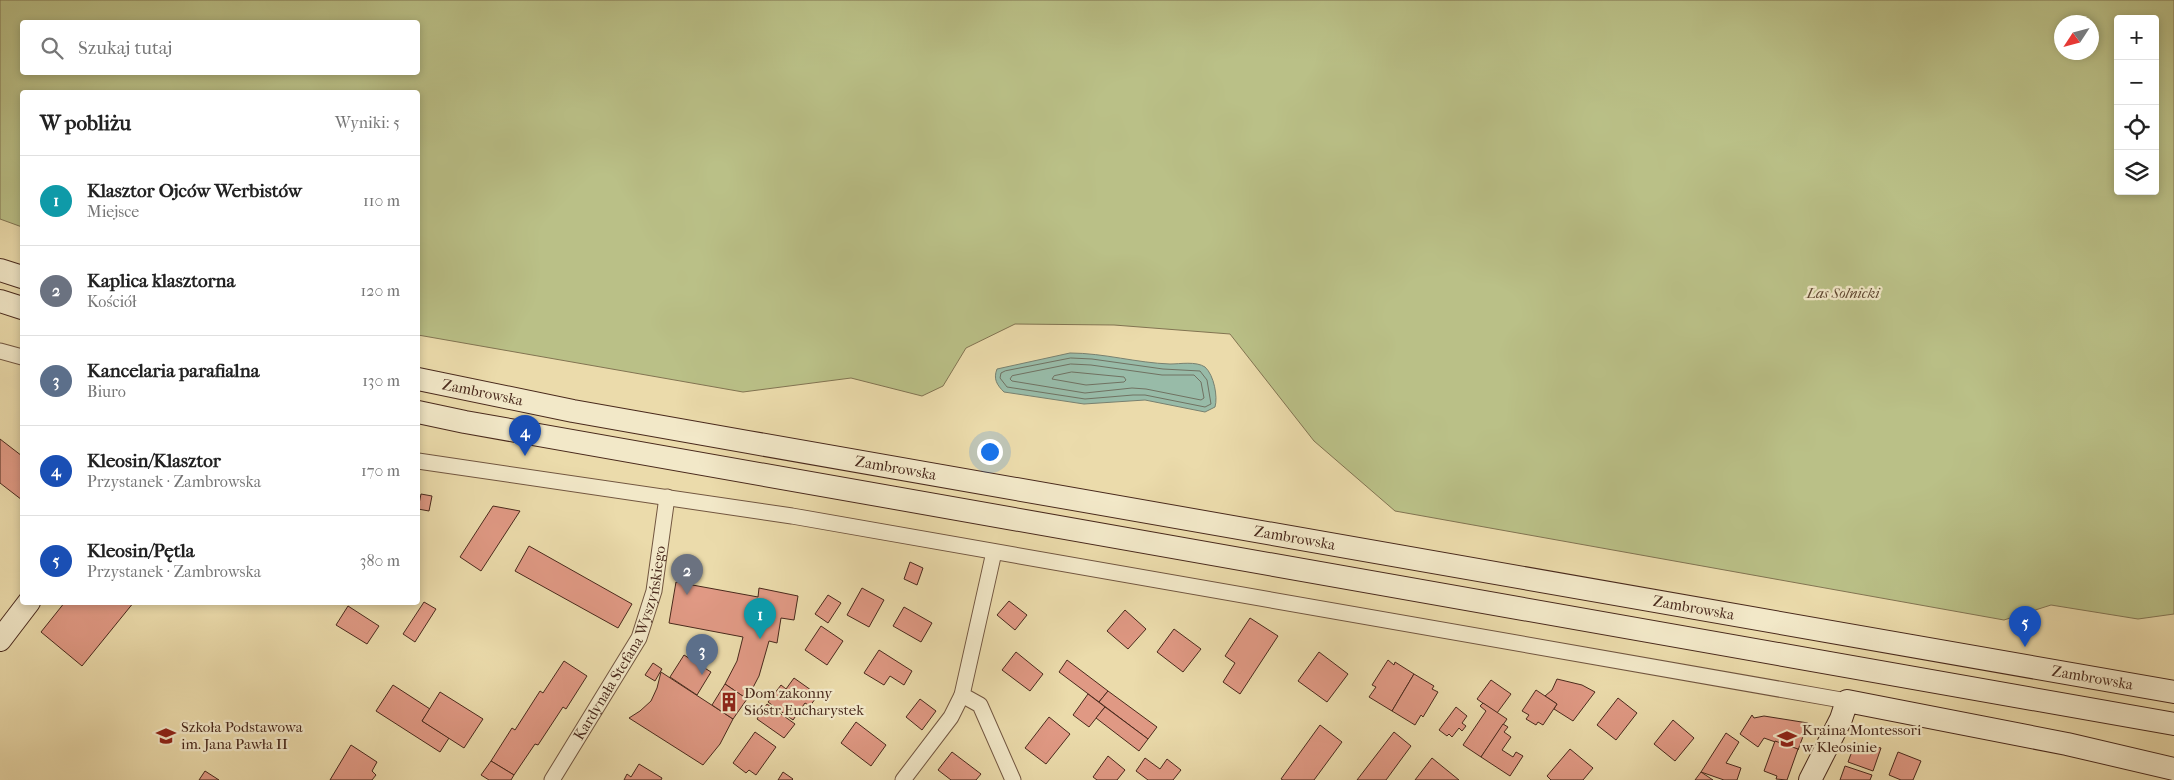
<!DOCTYPE html>
<html lang="pl">
<head>
<meta charset="utf-8">
<style>
  :root { --surface:#fff; --page:#f6f6f6; --text:#222; --muted:#767676; --line:#e0e0e0; --accent:#8f2418 }
  body { margin:0; font-family:"IM FELL French Canon",serif; background:var(--page); color:var(--text) }
  .controls { position:absolute; right:15px; top:15px; display:grid; overflow:hidden; border-radius:5px; box-shadow:0 2px 8px #0003 }
  .controls button { width:45px; height:45px; display:grid; place-items:center; padding:0; border:0; border-bottom:1px solid var(--line); background:var(--surface); color:var(--text); font:25px sans-serif }
  .compass { position:absolute; left:2054px; top:15px; width:45px; height:45px; border-radius:50%; background:var(--surface); box-shadow:0 2px 8px #0003; rotate:234deg }
  .you { position:absolute; left:989px; top:451px; width:18px; height:18px; margin:-12px; border:4px solid #fff; border-radius:50%; background:#1a73e8; box-shadow:0 0 0 8px #1a73e833 }
  .badge { display:grid; place-items:center; width:32px; height:32px; border-radius:50%; background:var(--accent); color:#fff; font-size:16px; font-weight:700 }
  .pin { position:absolute; translate:-50% -41px; filter:drop-shadow(0 1px 2px #0008) }
  .pin::after { content:''; position:absolute; top:26px; width:18px; height:15px; background:inherit; clip-path:polygon(0 0,100% 0,50% 100%) }
  .list { margin:0; padding:0; list-style:none }
  h2 { display:flex; justify-content:space-between; align-items:center; height:65px; margin:0; padding:0 20px; font-size:21px }
  h2 small { font-size:16px; font-weight:400; color:var(--muted) }
  .list li { display:grid; grid-template-columns:32px 1fr auto; gap:15px; align-items:center; box-sizing:border-box; height:90px; padding:0 20px; border-top:1px solid var(--line) }
  .list b { display:block; font-size:19px; white-space:nowrap }
  .list p { margin:0; font-size:16px; white-space:nowrap; color:var(--muted) }
  .list em { font-size:16px; font-style:normal; color:var(--muted) }
  .icon { flex:none; width:28px; height:28px; fill:none; stroke:currentColor; stroke-width:2; stroke-linecap:round; stroke-linejoin:round }
  .map { position:relative; flex:none; width:2174px; height:780px; overflow:hidden }
  .search { position:absolute; background:var(--surface); box-shadow:0 2px 8px #0003; left:20px; top:20px; width:400px; height:55px; display:flex; align-items:center; gap:12px; box-sizing:border-box; padding:0 18px; border-radius:5px; color:var(--muted); font-size:19px }
  .panel { position:absolute; background:var(--surface); box-shadow:0 2px 8px #0003; left:20px; top:90px; width:400px; height:515px; border-radius:5px }
  .map>svg:first-child { display:block }
  .green { fill:#bac087; stroke:#827452; fill-rule:evenodd }
  .water { fill:#98bba8; stroke:#788170 }
  .lines { fill:none; stroke-linecap:round; stroke-linejoin:round }
  .shore { stroke:#707262; stroke-width:1 }
  .building { fill:#e09984; stroke:#49291c }
  .street-casing { stroke:#725640; stroke-width:17 }
  .secondary-casing { stroke:#49291c; stroke-width:24 }
  .street { stroke:#f2e8c8; stroke-width:15 }
  .secondary { stroke:#f2e8c8; stroke-width:22 }
  .labels { text-anchor:middle; stroke-width:4.5; stroke-linejoin:round; paint-order:stroke }
  .park-label { font-size:15px; font-style:italic; fill:#604731; stroke:#f2e8c8 }
  .street-label { font-size:15px; fill:#49291c; stroke:#f2e8c8 }
  .poi-label { font-size:15px; fill:#49291c; stroke:#f2e8c8; text-anchor:start }
</style>
</head>
<body>
<div class="map">
<svg width="2174" height="780" viewBox="0 0 2174 780">
  <rect width="100%" height="100%" fill="#ebdbab"/>
  <filter id="stains"><feTurbulence type="fractalNoise" baseFrequency=".004" numOctaves="4"/><feColorMatrix values="0 0 0 0 .2 0 0 0 0 .09 0 0 0 0 .02 0 0 0 .5 -.17"/></filter>
  <radialGradient id="worn" r=".72"><stop offset=".6" stop-color="#630" stop-opacity="0"/><stop offset="1" stop-color="#630" stop-opacity=".3"/></radialGradient>
  <path class="green" d="M0,0H2174V614L2138,619L2051,605L2004,620L1395,511L1314,441L1230,334L1114,325L1015,324L966,348L943,386L922,396L851,378L743,392L418,335V92H22V227L0,219ZM2118,19H2155V191H2118ZM22,22H418V72H22ZM2062,22H2092V52H2062Z"/>
  <path class="water" d="M1070,353C1104,353 1137,363 1170,364C1180,364 1196,361 1205,367C1214,375 1218,397 1215,407L1205,412L1145,400L1084,404L1004,392C997,385 993,379 997,369Z"/>
  <g class="lines">
    <g class="shore">
      <polygon points="1071,358 1092,359 1163,369 1200,371 1207,380 1211,404 1205,407 1145,395 1133,395 1085,399 1007,387 1000,378 1001,373 1005,371"/>
      <polygon points="1071,364 1091,365 1162,375 1194,375 1201,382 1204,398 1201,400 1146,389 1132,388 1085,393 1012,381 1010,379 1012,376"/>
      <polygon points="1072,372 1124,377 1126,380 1124,382 1086,385 1052,379 1054,376"/>
    </g>
  </g>
  <g class="building">
    <polygon points="0,439 22,456 22,500 0,483"/>
    <polygon points="421,494 432,496 429,511 418,509"/>
    <polygon points="493,506 520,511 481,571 460,557"/>
    <polygon points="529,546 632,604 618,628 515,571"/>
    <polygon points="910,562 923,568 917,585 904,579"/>
    <polygon points="676,582 758,597 759,588 798,596 794,620 781,618 777,643 769,641 759,676 747,699 725,684 737,661 743,637 669,623"/>
    <polygon points="862,588 884,600 869,627 847,615"/>
    <polygon points="828,595 841,603 828,623 815,614"/>
    <polygon points="1009,601 1027,615 1015,630 997,615"/>
    <polygon points="65,602 134,602 82,666 41,632"/>
    <polygon points="424,602 436,609 415,642 403,634"/>
    <polygon points="348,606 379,626 367,644 336,625"/>
    <polygon points="904,607 932,623 921,642 893,626"/>
    <polygon points="1125,610 1146,629 1128,649 1107,631"/>
    <polygon points="1250,618 1278,636 1240,694 1223,682 1235,663 1225,656"/>
    <polygon points="821,626 843,641 827,665 805,650"/>
    <polygon points="1174,629 1201,649 1183,672 1157,652"/>
    <polygon points="879,650 912,671 904,685 890,676 884,685 864,673"/>
    <polygon points="1016,652 1043,674 1030,691 1002,670"/>
    <polygon points="1319,652 1348,674 1327,702 1298,681"/>
    <polygon points="684,655 711,672 697,695 670,677"/>
    <polygon points="1067,660 1108,691 1099,702 1059,672"/>
    <polygon points="1388,660 1394,665 1395,662 1414,674 1392,711 1369,697 1376,687 1372,685"/>
    <polygon points="564,661 587,676 566,709 563,707 538,745 535,744 514,775 491,761 512,728 515,730 540,691 543,693"/>
    <polygon points="653,663 662,669 655,681 645,675"/>
    <polygon points="661,672 733,719 720,744 703,765 629,718 640,711 651,701 657,688"/>
    <polygon points="1414,674 1434,686 1432,689 1438,692 1423,717 1421,715 1415,725 1392,711"/>
    <polygon points="794,678 818,695 810,706 805,703 793,720 768,702 781,685 786,689"/>
    <polygon points="1557,679 1582,685 1595,692 1573,721 1554,709 1557,704 1545,696 1552,690"/>
    <polygon points="1491,680 1511,694 1497,713 1477,699"/>
    <polygon points="725,684 747,699 733,719 712,705"/>
    <polygon points="393,685 430,709 422,721 449,738 440,752 376,711"/>
    <polygon points="1536,690 1557,704 1543,725 1538,722 1536,725 1526,719 1529,715 1522,711"/>
    <polygon points="1108,691 1157,727 1148,739 1099,702"/>
    <polygon points="440,692 483,719 464,748 422,721"/>
    <polygon points="1088,694 1105,707 1089,727 1073,715"/>
    <polygon points="1618,698 1637,713 1616,740 1597,725"/>
    <polygon points="920,699 936,711 922,730 906,717"/>
    <polygon points="1483,703 1507,719 1481,757 1463,745 1486,711 1480,706"/>
    <polygon points="767,704 795,724 784,738 757,719"/>
    <polygon points="1105,707 1148,739 1139,751 1096,718"/>
    <polygon points="1456,707 1467,716 1462,723 1466,726 1462,731 1459,728 1452,737 1449,734 1447,736 1439,730"/>
    <polygon points="1752,715 1754,718 1764,716 1808,723 1798,750 1764,738 1758,747 1740,734"/>
    <polygon points="1049,717 1070,734 1046,764 1025,748"/>
    <polygon points="1673,720 1694,738 1675,761 1654,744"/>
    <polygon points="856,722 886,745 871,766 841,743"/>
    <polygon points="1503,724 1508,727 1504,732 1511,737 1502,750 1513,757 1516,752 1523,756 1510,776 1481,757"/>
    <polygon points="1320,725 1342,742 1314,780 1283,780 1281,779"/>
    <polygon points="755,732 776,747 756,775 749,770 746,773 733,763"/>
    <polygon points="1394,732 1411,746 1386,780 1357,780"/>
    <polygon points="1726,733 1739,742 1726,763 1741,768 1737,780 1724,780 1701,772"/>
    <polygon points="1775,741 1798,749 1787,780 1776,779 1777,776 1764,771"/>
    <polygon points="1855,743 1881,748 1873,771 1848,762"/>
    <polygon points="351,745 377,762 372,771 376,775 372,780 330,780"/>
    <polygon points="1570,749 1593,768 1583,780 1551,780 1547,776"/>
    <polygon points="952,752 981,774 976,780 951,780 938,770"/>
    <polygon points="1898,752 1921,761 1913,780 1901,780 1889,775"/>
    <polygon points="1108,756 1125,770 1117,780 1097,780 1093,777"/>
    <polygon points="1145,758 1160,769 1167,759 1181,770 1173,780 1148,780 1136,771"/>
    <polygon points="1432,758 1459,780 1415,780"/>
    <polygon points="491,761 514,775 511,780 489,780 481,775"/>
    <polygon points="639,764 662,778 661,780 624,780 627,774 631,777"/>
    <polygon points="1845,766 1872,775 1870,780 1840,780"/>
    <polygon points="205,771 219,780 199,780"/>
    <polygon points="783,772 793,779 792,780 778,780"/>
    <polygon points="1701,772 1713,780 1695,780"/>
  </g>
  <g class="lines">
    <defs>
      <g id="street">
        <polyline points="0,351 22,357"/>
        <polyline points="418,461 792,516 1847,701"/>
        <polyline points="994,552 962,695 980,705 1013,780"/>
        <path id="s1" d="M552,780L639,638L654,591L667,497"/>
        <polyline points="903,780 951,717 962,695"/>
      </g>
      <g id="secondary">
        <polyline points="0,270 22,277"/>
        <polyline points="0,301 22,308"/>
        <path id="s2" d="M418,379L573,411L748,442L2174,692"/>
        <polyline points="418,412 465,422 2174,724"/>
        <polyline points="0,640 29,602"/>
        <polyline points="1810,780 1841,719 1847,701 2067,744 2174,769"/>
      </g>
    </defs>
    <use href="#street" class="street-casing"/>
    <use href="#secondary" class="secondary-casing"/>
    <use href="#street" class="street"/>
    <use href="#secondary" class="secondary"/>
  </g>
  <defs>
    <symbol id="building-bare" viewBox="-9 -9 18 18"><path d="M-4-6H4V6H1V3H-1V6H-4ZM-2.5-4.3h1.7v1.8h-1.7ZM.8-4.3h1.7v1.8H.8ZM-2.5-1h1.7V.8h-1.7ZM.8-1h1.7V.8H.8Z" fill="#8f2418" stroke="#f2e8c8" stroke-width="2.5" paint-order="stroke"/></symbol>
    <symbol id="school-bare" viewBox="-9 -9 18 18"><path d="M0-5L7-2L0 1L-7-2ZM-4 1L0 2.5L4 1V4Q0 6-4 4Z" fill="#8f2418" stroke="#f2e8c8" stroke-width="2.5" paint-order="stroke"/></symbol>
  </defs>
  <g fill-rule="evenodd">
    <use href="#building-bare" x="715" y="688" width="28" height="28"/>
    <use href="#school-bare" x="152" y="722" width="28" height="28"/>
    <use href="#school-bare" x="1773" y="725" width="28" height="28"/>
  </g>
  <g class="labels">
    <g class="park-label">
      <text x="1843" y="298">Las Solnicki</text>
    </g>
    <g class="street-label">
      <text dy="5" stroke="none"><textPath href="#s2" startOffset="66">Zambrowska</textPath></text>
      <text dy="5" stroke="none"><textPath href="#s2" startOffset="486">Zambrowska</textPath></text>
      <text dy="5" stroke="none"><textPath href="#s2" startOffset="891">Zambrowska</textPath></text>
      <text dy="5" stroke="none"><textPath href="#s2" startOffset="1296">Zambrowska</textPath></text>
      <text dy="5" stroke="none"><textPath href="#s1" startOffset="155">Kardynała Stefana Wyszyńskiego</textPath></text>
      <text dy="5" stroke="none"><textPath href="#s2" startOffset="1701">Zambrowska</textPath></text>
    </g>
    <g class="poi-label">
      <text x="744" y="698">Dom zakonny<tspan x="744" dy="17">Sióstr Eucharystek</tspan></text>
      <text x="181" y="732">Szkoła Podstawowa<tspan x="181" dy="17">im. Jana Pawła II</tspan></text>
      <text x="1802" y="735">Kraina Montessori<tspan x="1802" dy="17">w Kleosinie</tspan></text>
    </g>
  </g>
  <rect width="100%" height="100%" filter="url(#stains)"/>
  <rect width="100%" height="100%" fill="url(#worn)"/>
</svg>
<div class="controls">
<button>+</button>
<button>−</button>
<button><svg class="icon" aria-label="locate" viewBox="0 0 24 24"><circle cx="12" cy="12" r="6"/><path d="M12 2v4M12 18v4M2 12h4M18 12h4"/></svg></button>
<button><svg class="icon" aria-label="layers" viewBox="0 0 24 24"><path d="M12 4l9 5-9 5-9-5zM3 14l9 5 9-5"/></svg></button>
</div>
<svg class="compass" viewBox="-18 -18 36 36"><path d="M0-13l5 13h-10z" fill="#e53935"/><path d="M0 13l5-13h-10z" fill="#767676"/></svg>
<div class="you"></div>
<div class="pin badge" style="left:760px;top:639px;background:#0f9aa8">1</div>
<div class="pin badge" style="left:687px;top:595px;background:#6b7280">2</div>
<div class="pin badge" style="left:702px;top:675px;background:#5c6f8a">3</div>
<div class="pin badge" style="left:525px;top:456px;background:#1a4fb4">4</div>
<div class="pin badge" style="left:2025px;top:647px;background:#1a4fb4">5</div>
<div class="search"><svg class="icon" aria-label="search" viewBox="0 0 24 24"><circle cx="10" cy="10" r="6"/><path d="M15 15l6 6"/></svg>Szukaj tutaj</div>
<section class="panel">
<h2>W pobliżu<small>Wyniki: 5</small></h2>
<ul class="list">
<li><span class="badge" style="background:#0f9aa8">1</span><div><b>Klasztor Ojców Werbistów</b><p>Miejsce</p></div><em>110 m</em></li>
<li><span class="badge" style="background:#6b7280">2</span><div><b>Kaplica klasztorna</b><p>Kościół</p></div><em>120 m</em></li>
<li><span class="badge" style="background:#5c6f8a">3</span><div><b>Kancelaria parafialna</b><p>Biuro</p></div><em>130 m</em></li>
<li><span class="badge" style="background:#1a4fb4">4</span><div><b>Kleosin/Klasztor</b><p>Przystanek · Zambrowska</p></div><em>170 m</em></li>
<li><span class="badge" style="background:#1a4fb4">5</span><div><b>Kleosin/Pętla</b><p>Przystanek · Zambrowska</p></div><em>380 m</em></li>
</ul>
</section>
</div>
</body>
</html>
